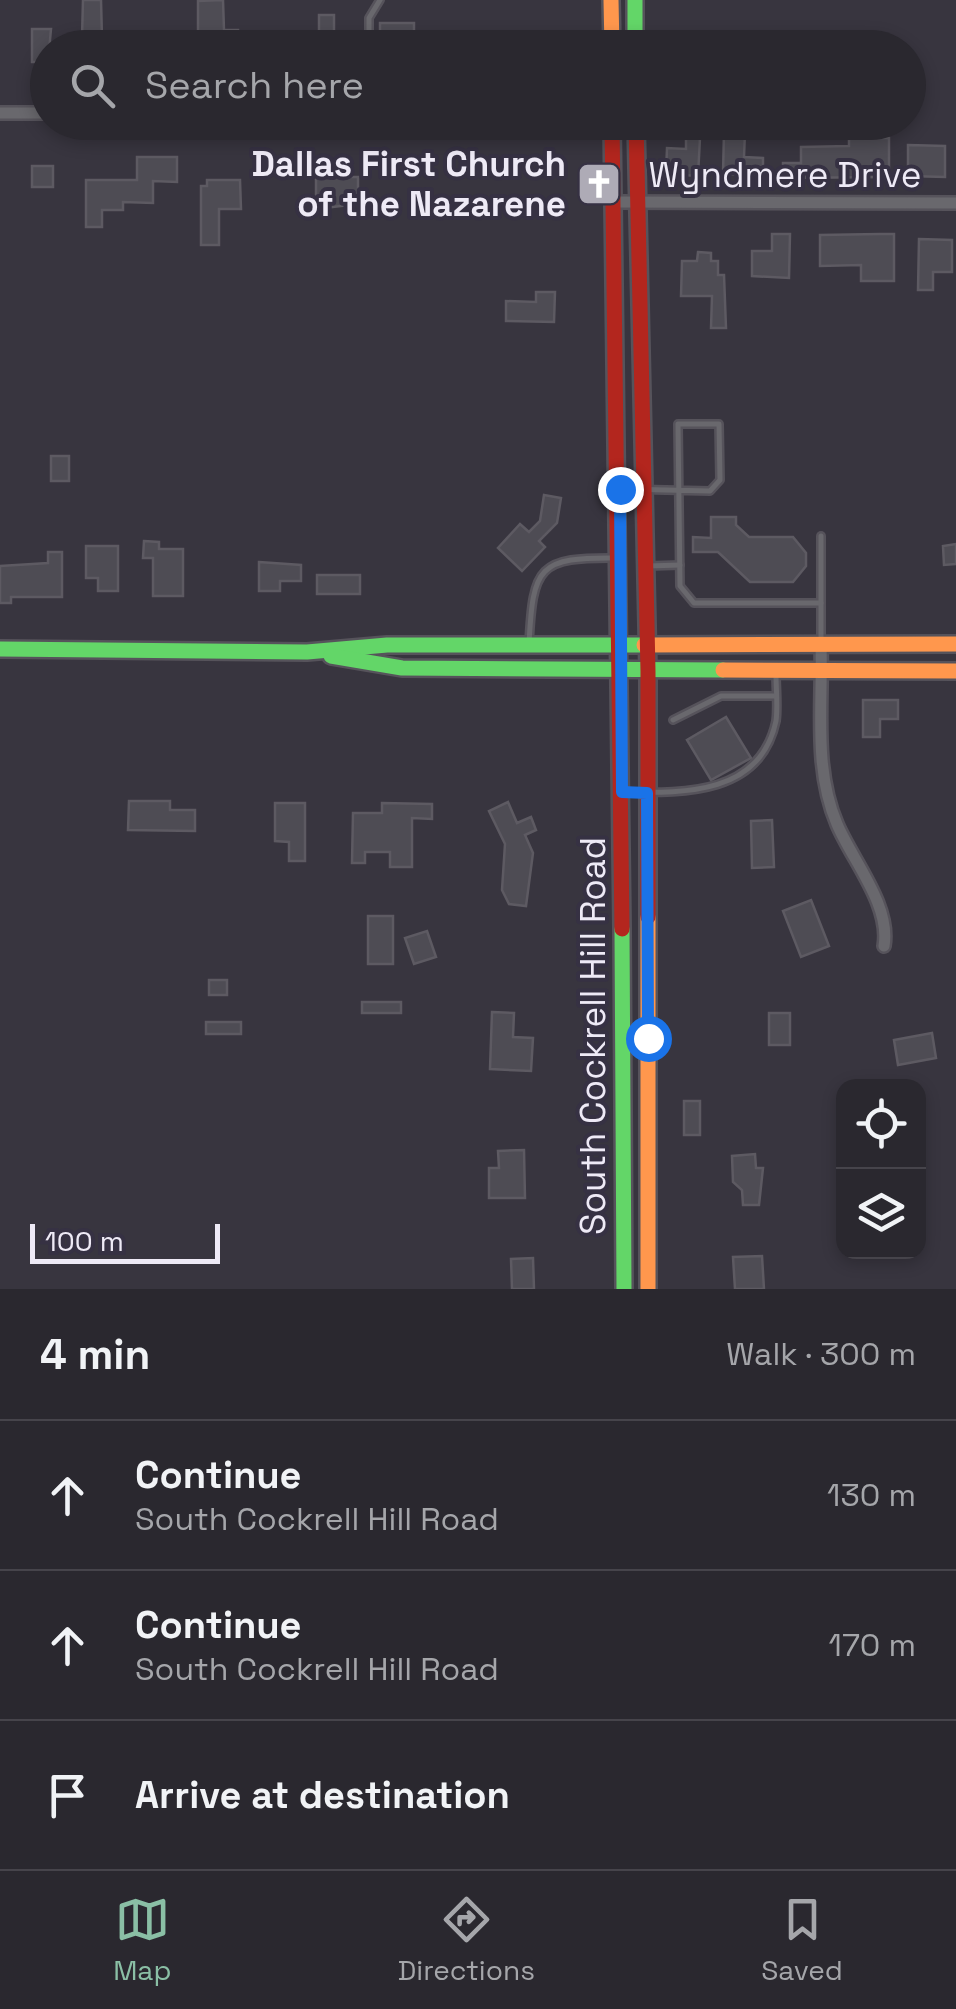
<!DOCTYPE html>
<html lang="en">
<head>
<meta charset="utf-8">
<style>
  :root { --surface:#2a282f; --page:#323037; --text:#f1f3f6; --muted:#a5a6aa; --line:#46444b; --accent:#8abfa5 }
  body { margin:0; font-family:"Space Grotesk",sans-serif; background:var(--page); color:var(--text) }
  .controls { position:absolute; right:30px; bottom:30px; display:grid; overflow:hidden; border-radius:20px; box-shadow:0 5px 15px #0003 }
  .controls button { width:90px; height:90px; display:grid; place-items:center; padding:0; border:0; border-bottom:2px solid var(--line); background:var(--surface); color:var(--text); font:50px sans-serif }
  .scale { position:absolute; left:30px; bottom:25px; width:190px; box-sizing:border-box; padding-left:10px; border:5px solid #eeeaf6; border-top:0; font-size:28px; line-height:35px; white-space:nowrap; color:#eeeaf6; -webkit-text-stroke:8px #363143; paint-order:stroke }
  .stop { position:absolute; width:30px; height:30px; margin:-22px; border:8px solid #1a73e8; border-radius:50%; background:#fff }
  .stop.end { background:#1a73e8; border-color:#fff; box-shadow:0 2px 10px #0008 }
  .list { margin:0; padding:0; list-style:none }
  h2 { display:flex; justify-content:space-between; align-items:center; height:130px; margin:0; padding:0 40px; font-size:42px }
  h2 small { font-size:32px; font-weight:400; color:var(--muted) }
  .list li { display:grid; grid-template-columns:65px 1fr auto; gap:30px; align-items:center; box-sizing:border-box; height:150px; padding:0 40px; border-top:2px solid var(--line) }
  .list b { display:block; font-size:38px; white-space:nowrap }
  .list p { margin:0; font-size:32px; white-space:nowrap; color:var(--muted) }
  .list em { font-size:32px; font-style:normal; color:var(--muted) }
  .icon { flex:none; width:55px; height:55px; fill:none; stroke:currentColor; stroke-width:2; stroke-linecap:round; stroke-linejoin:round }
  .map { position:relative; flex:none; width:956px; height:1289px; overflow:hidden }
  .search { position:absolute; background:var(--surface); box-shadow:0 5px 15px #0003; left:30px; right:30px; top:30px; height:110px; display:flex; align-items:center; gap:25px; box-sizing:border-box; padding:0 35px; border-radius:55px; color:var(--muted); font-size:38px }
  .sheet { height:580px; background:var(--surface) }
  nav { display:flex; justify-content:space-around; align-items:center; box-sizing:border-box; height:140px; border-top:2px solid var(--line); background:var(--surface); font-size:28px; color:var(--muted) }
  nav a { display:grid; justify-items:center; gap:5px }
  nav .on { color:var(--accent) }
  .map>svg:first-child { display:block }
  .building { fill:#4e4c54; stroke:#5d5a62; stroke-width:2.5 }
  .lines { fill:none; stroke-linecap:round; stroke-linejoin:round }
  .lane-casing { stroke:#56535b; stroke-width:10 }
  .street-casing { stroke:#56535b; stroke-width:16 }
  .fast-casing { stroke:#56535b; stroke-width:20 }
  .slow-casing { stroke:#56535b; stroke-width:20 }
  .jam-casing { stroke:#56535b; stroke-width:20 }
  .lane { stroke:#69686d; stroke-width:5 }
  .street { stroke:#69686d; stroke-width:11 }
  .fast { stroke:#63d668; stroke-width:15 }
  .slow { stroke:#ff974d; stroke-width:15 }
  .jam { stroke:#b3261e; stroke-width:15 }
  .route { stroke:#1a73e8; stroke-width:12 }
  .labels { text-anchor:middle; stroke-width:8; stroke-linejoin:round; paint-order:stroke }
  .poi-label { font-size:35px; font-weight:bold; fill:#eeeaf6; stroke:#363143; text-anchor:end }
  .street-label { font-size:35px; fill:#eeeaf6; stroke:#363143 }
</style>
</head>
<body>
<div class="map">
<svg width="956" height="1289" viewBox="0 0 956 1289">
  <rect width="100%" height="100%" fill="#38353f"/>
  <g class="building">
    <polygon points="83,0 101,0 102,38 82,37"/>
    <polygon points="223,0 224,30 238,30 238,48 198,48 198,1"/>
    <rect x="319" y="15" width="15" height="26"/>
    <rect x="380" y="23" width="34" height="19"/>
    <polygon points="32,29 51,29 48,62 32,62"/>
    <polygon points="724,132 745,132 744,157 763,158 763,175 723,174"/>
    <polygon points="686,137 700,138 698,176 666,174 667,148 686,149"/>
    <polygon points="849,138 889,138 889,177 783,178 783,163 801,163 801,147 849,146"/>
    <polygon points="908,145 945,146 945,177 908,176"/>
    <polygon points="137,157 177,157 177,182 153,181 153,203 123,202 123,210 102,210 102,227 86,227 86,180 137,180"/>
    <rect x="32" y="166" width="21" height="21"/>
    <polygon points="316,177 358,177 358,204 316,209"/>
    <polygon points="207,180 240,180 241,209 219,209 219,245 201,245 201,186 207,186"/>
    <polygon points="772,234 790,234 789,278 752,276 752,251 772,251"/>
    <polygon points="880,234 894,234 894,281 861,281 861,265 820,266 820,235"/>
    <polygon points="919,239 952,240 952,272 933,272 933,290 918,290"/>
    <polygon points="698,252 711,253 711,261 718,261 718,275 724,275 726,328 711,328 712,296 681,296 682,261 697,261"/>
    <polygon points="536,292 555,292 554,322 506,321 506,301 536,302"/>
    <rect x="51" y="456" width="18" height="25"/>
    <polygon points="544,495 561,498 557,523 539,541 545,547 522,571 498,548 520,524 529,532 540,521"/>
    <polygon points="711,517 736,517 736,525 749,537 793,537 806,553 806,566 793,582 750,582 718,552 693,552 693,537 711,538"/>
    <polygon points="144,541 159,542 159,549 183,549 183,596 153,596 153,558 143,558"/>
    <polygon points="956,544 956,564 944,565 943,546"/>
    <polygon points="86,546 118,546 118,591 98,591 98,578 86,578"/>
    <polygon points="48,552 62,552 62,597 11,597 11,603 0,603 0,566 48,563"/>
    <polygon points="259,562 301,565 301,581 280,581 280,591 259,591"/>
    <rect x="317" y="575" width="43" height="19"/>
    <polygon points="863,700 898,700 898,719 880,719 880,737 863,737"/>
    <polygon points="726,717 751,758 711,780 687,740"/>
    <polygon points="129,801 170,801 170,810 195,810 195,831 128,830"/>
    <polygon points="508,802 517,823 531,817 536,830 525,835 533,853 526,906 509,904 502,890 505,844 489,811"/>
    <polygon points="275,803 305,803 305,861 289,861 289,842 275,841"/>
    <polygon points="382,803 432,804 432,819 412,818 412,867 390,867 390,852 365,852 365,863 352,863 353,813 382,813"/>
    <polygon points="772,820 774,867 752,868 751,821"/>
    <polygon points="811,900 829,946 801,957 783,911"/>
    <rect x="368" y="916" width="25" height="48"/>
    <polygon points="427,931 436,957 414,964 405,938"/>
    <rect x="209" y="980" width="18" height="15"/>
    <rect x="362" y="1002" width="39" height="11"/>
    <polygon points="492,1012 514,1013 513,1037 533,1038 531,1071 490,1069"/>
    <rect x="769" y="1013" width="21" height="32"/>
    <rect x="206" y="1022" width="35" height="12"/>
    <polygon points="932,1033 936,1058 898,1065 894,1040"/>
    <rect x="684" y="1101" width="16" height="34"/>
    <polygon points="524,1150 525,1198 489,1198 489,1168 499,1168 498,1151"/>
    <polygon points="755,1154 756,1168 763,1168 759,1205 743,1205 742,1190 733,1182 732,1156"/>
    <polygon points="762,1256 764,1289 735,1289 733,1257"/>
    <polygon points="533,1258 534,1289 512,1289 511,1259"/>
  </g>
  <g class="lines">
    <defs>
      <g id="lane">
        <polyline points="369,48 369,18 380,0"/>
        <polyline points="622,489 710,491 720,480 719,424 678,424 680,586 694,603 821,603 821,642"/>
        <polyline points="821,536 821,603"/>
        <polyline points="648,566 680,565"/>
        <path d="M529,644C533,566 538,557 618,558"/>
        <polyline points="673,720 721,696 776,696"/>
        <path d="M623,792C682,793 760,796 776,721C778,707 776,689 776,674"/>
      </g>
      <g id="street">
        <polyline points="0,113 48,113"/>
        <polyline points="615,202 956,203"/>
        <path d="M821,645C823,704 813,768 837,824C852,860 891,905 884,946"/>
      </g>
      <g id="fast">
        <polyline points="635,0 635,48"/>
        <polyline points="0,649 307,652 387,645 644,645"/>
        <polyline points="331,656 402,668 723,670"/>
        <polyline points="622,929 624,1289"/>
      </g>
      <g id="slow">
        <polyline points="611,0 612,48"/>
        <polyline points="644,645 956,644"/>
        <polyline points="723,670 956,671"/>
        <polyline points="648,917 648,1289"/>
      </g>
      <g id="jam">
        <polyline points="612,122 622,929"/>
        <polyline points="636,122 648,671 648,917"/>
      </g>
    </defs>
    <use href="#lane" class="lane-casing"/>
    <use href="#street" class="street-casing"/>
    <use href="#fast" class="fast-casing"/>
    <use href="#slow" class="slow-casing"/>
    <use href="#jam" class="jam-casing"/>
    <use href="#lane" class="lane"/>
    <use href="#street" class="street"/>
    <use href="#fast" class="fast"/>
    <use href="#slow" class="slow"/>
    <use href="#jam" class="jam"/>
  </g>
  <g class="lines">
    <polyline class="route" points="620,489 622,792 647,793 648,1038"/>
  </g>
  <defs>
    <symbol id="church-square" viewBox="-11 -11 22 22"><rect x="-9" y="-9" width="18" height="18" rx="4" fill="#aeabb6" stroke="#363143"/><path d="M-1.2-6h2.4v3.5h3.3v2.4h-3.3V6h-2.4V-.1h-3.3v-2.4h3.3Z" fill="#fff"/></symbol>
  </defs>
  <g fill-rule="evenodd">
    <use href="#church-square" x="574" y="159" width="50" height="50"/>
  </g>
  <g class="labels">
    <g class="poi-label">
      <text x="566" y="176">Dallas First Church<tspan x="566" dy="40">of the Nazarene</tspan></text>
    </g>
    <g class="street-label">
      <text x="785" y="187">Wyndmere Drive</text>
      <text transform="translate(593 1036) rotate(-90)" y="12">South Cockrell Hill Road</text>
    </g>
  </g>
</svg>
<div class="controls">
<button><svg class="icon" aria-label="locate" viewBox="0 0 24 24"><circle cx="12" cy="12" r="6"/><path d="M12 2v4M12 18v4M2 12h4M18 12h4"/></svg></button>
<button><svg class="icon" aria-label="layers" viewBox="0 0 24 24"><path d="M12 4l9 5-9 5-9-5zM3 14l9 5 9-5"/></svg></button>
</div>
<div class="scale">100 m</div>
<div class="stop" style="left:648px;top:1038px"></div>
<div class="stop end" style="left:620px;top:489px"></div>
<div class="search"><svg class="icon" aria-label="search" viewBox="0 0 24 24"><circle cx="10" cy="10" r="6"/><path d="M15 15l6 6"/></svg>Search here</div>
</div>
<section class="sheet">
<h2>4 min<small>Walk · 300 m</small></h2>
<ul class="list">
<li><svg class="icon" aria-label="ahead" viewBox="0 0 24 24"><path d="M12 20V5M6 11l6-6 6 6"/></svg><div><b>Continue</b><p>South Cockrell Hill Road</p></div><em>130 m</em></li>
<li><svg class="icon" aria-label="ahead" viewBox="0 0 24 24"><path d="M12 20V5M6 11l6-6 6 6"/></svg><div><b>Continue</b><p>South Cockrell Hill Road</p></div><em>170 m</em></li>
<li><svg class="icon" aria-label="arrive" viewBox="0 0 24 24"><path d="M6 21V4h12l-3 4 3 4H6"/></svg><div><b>Arrive at destination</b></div></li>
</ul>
</section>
<nav>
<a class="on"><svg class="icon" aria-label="map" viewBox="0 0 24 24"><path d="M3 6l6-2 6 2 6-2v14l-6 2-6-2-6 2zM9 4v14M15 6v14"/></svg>Map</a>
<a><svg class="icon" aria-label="directions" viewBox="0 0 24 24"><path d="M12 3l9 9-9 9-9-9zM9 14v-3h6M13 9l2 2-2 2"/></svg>Directions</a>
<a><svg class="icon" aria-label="saved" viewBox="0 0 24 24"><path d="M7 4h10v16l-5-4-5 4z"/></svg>Saved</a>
</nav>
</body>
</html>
